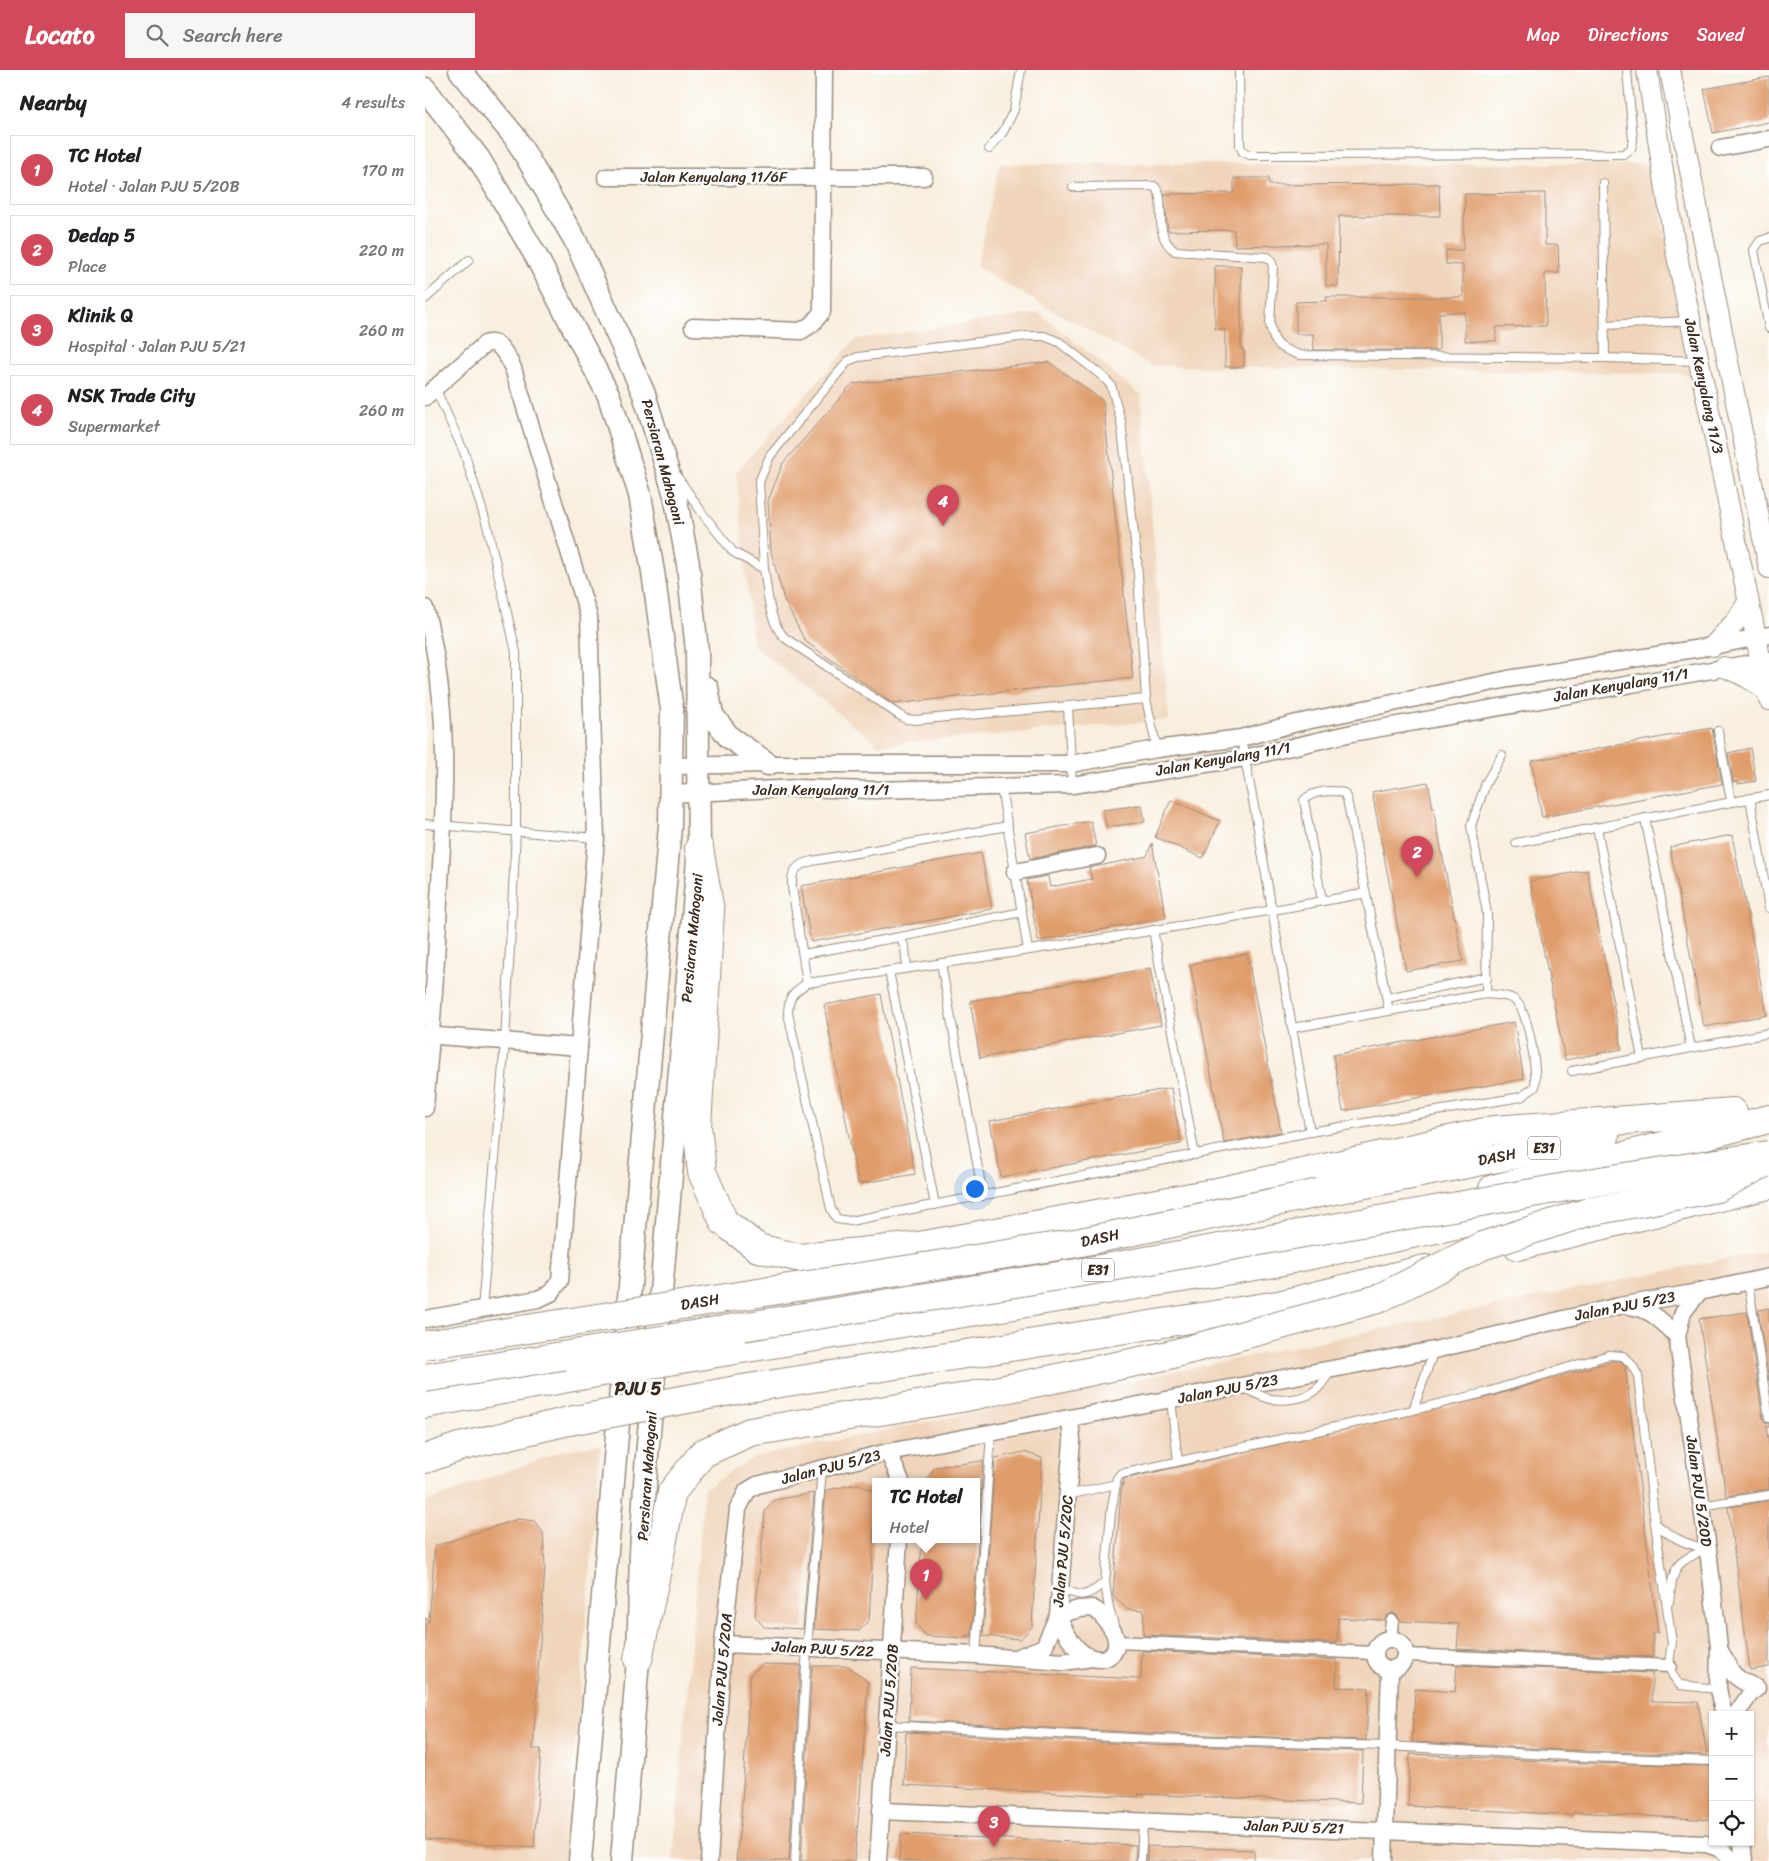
<!DOCTYPE html>
<html lang="en">
<head>
<meta charset="utf-8">
<style>
  :root { --surface:#fff; --page:#f6f6f6; --text:#202124; --muted:#757577; --line:#e0e0e0; --accent:#d1495b }
  body { margin:0; font-family:Sriracha,sans-serif; background:var(--page); color:var(--text) }
  .controls { position:absolute; right:15px; bottom:15px; display:grid; overflow:hidden; border-radius:0px; box-shadow:0 1px 4px #0004 }
  .controls button { width:45px; height:45px; display:grid; place-items:center; padding:0; border:0; border-bottom:1px solid var(--line); background:var(--surface); color:var(--text); font:25px sans-serif }
  .you { position:absolute; left:549px; top:1118px; width:18px; height:18px; margin:-12px; border:4px solid #fff; border-radius:50%; background:#1a73e8; box-shadow:0 0 0 8px #1a73e833 }
  .badge { display:grid; place-items:center; width:32px; height:32px; border-radius:50%; background:var(--accent); color:#fff; font-size:16px; font-weight:700 }
  .pin { position:absolute; translate:-50% -41px; filter:drop-shadow(0 1px 2px #0008) }
  .pin::after { content:''; position:absolute; top:26px; width:18px; height:15px; background:inherit; clip-path:polygon(0 0,100% 0,50% 100%) }
  .popup { position:absolute; left:447px; top:1408px; width:108px; height:65px; box-sizing:border-box; display:grid; place-content:center; border-radius:0px; background:var(--surface); filter:drop-shadow(0 1px 4px #0005); font-size:16px; white-space:nowrap; color:var(--muted) }
  .popup b { font-size:19px; color:var(--text) }
  .popup::after { content:''; position:absolute; left:50%; top:100%; margin-left:-10px; border:10px solid transparent; border-top-color:var(--surface) }
  .list { margin:0; padding:0; list-style:none }
  h2 { display:flex; justify-content:space-between; align-items:center; height:65px; margin:0; padding:0 20px; font-size:21px }
  h2 small { font-size:16px; font-weight:400; color:var(--muted) }
  .list li { display:grid; grid-template-columns:32px 1fr auto; gap:15px; align-items:center; box-sizing:border-box; height:70px; margin:0 10px 10px; padding:0 10px; border:1px solid var(--line); border-radius:0px }
  .list b { display:block; font-size:19px; white-space:nowrap }
  .list p { margin:0; font-size:16px; white-space:nowrap; color:var(--muted) }
  .list em { font-size:16px; font-style:normal; color:var(--muted) }
  .icon { flex:none; width:28px; height:28px; fill:none; stroke:currentColor; stroke-width:2; stroke-linecap:round; stroke-linejoin:round }
  .map { position:relative; flex:none; width:1344px; height:1791px; overflow:hidden }
  header { display:flex; align-items:center; gap:30px; box-sizing:border-box; height:70px; padding:0 25px; background:var(--accent); color:#fff }
  header strong { font-size:24px }
  nav { display:flex; gap:28px; margin-inline-start:auto; font-size:18px }
  .search { width:350px; height:45px; background:var(--page); display:flex; align-items:center; gap:12px; box-sizing:border-box; padding:0 18px; border-radius:0px; color:var(--muted); font-size:19px }
  main { display:flex }
  aside { flex:1; background:var(--surface) }
  .map>svg:first-child { display:block }
  .built { fill:#f0d5bc; fill-rule:evenodd }
  .building { fill:#e09d6c }
  .lines { fill:none; stroke-linecap:round; stroke-linejoin:round }
  .service-casing { stroke:#9a8c7e; stroke-width:10 }
  .pedestrian-casing { stroke:#9a8c7e; stroke-width:15 }
  .minor-casing { stroke:#9a8c7e; stroke-width:19 }
  .tertiary-casing { stroke:#9a8c7e; stroke-width:22 }
  .secondary-casing { stroke:#9a8c7e; stroke-width:25 }
  .motorway-casing { stroke:#9a8c7e; stroke-width:30 }
  .service { stroke:#fff; stroke-width:8 }
  .pedestrian { stroke:#fff; stroke-width:12 }
  .minor { stroke:#fff; stroke-width:16 }
  .tertiary { stroke:#fff; stroke-width:20 }
  .secondary { stroke:#fff; stroke-width:22 }
  .motorway { stroke:#fff; stroke-width:28 }
  .motorway-bridge-casing { stroke:#9a8c7e; stroke-width:30; stroke-linecap:butt }
  .motorway-bridge { stroke:#fff; stroke-width:28 }
  .labels { text-anchor:middle; stroke-width:5; stroke-linejoin:round; paint-order:stroke }
  .shield { fill:#fff; stroke:#766a62; stroke-width:1 }
  .shield-label { font-size:14px; font-weight:bold; fill:#3b2a1e }
  .street-label { font-size:15px; fill:#3b2a1e; stroke:#fff }
  .quarter-label { font-size:18px; font-weight:bold; fill:#3b2a1e; stroke:#fff }
</style>
</head>
<body>
<header>
<strong>Locato</strong>
<div class="search"><svg class="icon" aria-label="search" viewBox="0 0 24 24"><circle cx="10" cy="10" r="6"/><path d="M15 15l6 6"/></svg>Search here</div>
<nav><a>Map</a><a>Directions</a><a>Saved</a></nav>
</header>
<main>
<aside>
<h2>Nearby<small>4 results</small></h2>
<ul class="list">
<li><span class="badge">1</span><div><b>TC Hotel</b><p>Hotel · Jalan PJU 5/20B</p></div><em>170 m</em></li>
<li><span class="badge">2</span><div><b>Dedap 5</b><p>Place</p></div><em>220 m</em></li>
<li><span class="badge">3</span><div><b>Klinik Q</b><p>Hospital · Jalan PJU 5/21</p></div><em>260 m</em></li>
<li><span class="badge">4</span><div><b>NSK Trade City</b><p>Supermarket</p></div><em>260 m</em></li>
</ul>
</aside>
<div class="map">
<svg width="1344" height="1791" viewBox="0 0 1344 1791">
  <rect width="100%" height="100%" fill="#fff"/>
  <filter id="ink" filterUnits="userSpaceOnUse"><feTurbulence type="fractalNoise" baseFrequency=".02" numOctaves="2"/><feDisplacementMap in="SourceGraphic" scale="10" xChannelSelector="R" yChannelSelector="G"/><feConvolveMatrix kernelMatrix="1 2 1 2 8 2 1 2 1" color-interpolation-filters="sRGB"/></filter>
  <filter id="wash" filterUnits="userSpaceOnUse"><feTurbulence type="fractalNoise" baseFrequency=".0096" numOctaves="4" result="noise"/><feDisplacementMap in="SourceGraphic" scale="20" xChannelSelector="R" yChannelSelector="G"/><feGaussianBlur stdDeviation="1.12" result="paint"/><feColorMatrix in="noise" values="0 0 0 0 0 0 0 0 0 0 0 0 0 0 0 0 0 1.4 0 .05"/><feComposite in="paint" operator="in"/></filter>
  <g filter="url(#wash)">
    <rect width="100%" height="100%" fill="#f8efdf"/>
    <g class="built">
      <polygon points="575,94 1227,94 1265,304 727,296 551,197"/>
      <polygon points="614,243 716,325 744,650 453,675 328,575 311,402 431,269"/>
      <path d="M1344,1180V1791H248L279,1419L329,1387ZM451,1411H551V1469H451ZM1288,1645H1325V1772H1288Z"/>
      <polygon points="176,1374 141,1791 0,1791 0,1432 139,1380"/>
    </g>
    <g id="blocks">
      <g class="building">
        <polygon points="1344,7 1344,52 1288,63 1279,19"/>
        <polygon points="809,108 844,108 844,115 1014,114 1015,146 914,146 913,216 901,216 901,174 810,176 809,160 743,161 739,124 809,123"/>
        <polygon points="1120,123 1120,175 1133,175 1134,203 1120,203 1121,256 1071,257 1071,271 1040,271 1040,242 1014,243 1014,280 889,280 888,264 871,264 871,232 902,231 901,227 1038,227 1038,195 1021,194 1021,180 1038,180 1040,124"/>
        <polygon points="790,196 816,196 816,279 819,280 819,297 800,297 800,259 790,259"/>
        <polygon points="624,292 678,331 708,608 468,634 380,571 359,530 346,482 343,431 358,393 427,314"/>
        <polygon points="1287,658 1297,714 1117,747 1106,691"/>
        <polygon points="1325,678 1331,711 1313,714 1313,711 1308,712 1303,683"/>
        <polygon points="1003,712 1038,891 981,901 947,722"/>
        <polygon points="746,730 795,751 778,788 730,767"/>
        <polygon points="717,735 720,752 681,757 678,740"/>
        <polygon points="666,751 671,776 605,789 600,763"/>
        <polygon points="1307,765 1342,945 1279,957 1245,777"/>
        <polygon points="727,773 741,848 613,871 602,810 623,806 625,817 667,809 664,798 722,786"/>
        <polygon points="556,783 567,839 386,872 376,816"/>
        <polygon points="1162,800 1197,979 1140,990 1105,811"/>
        <polygon points="822,884 856,1062 799,1073 765,894"/>
        <polygon points="725,898 736,955 555,988 545,931"/>
        <polygon points="456,924 490,1104 433,1114 399,935"/>
        <polygon points="1089,952 1099,1009 918,1041 908,985"/>
        <polygon points="746,1018 756,1074 576,1107 565,1051"/>
        <polygon points="1344,1238 1344,1311 1333,1240"/>
        <polygon points="1322,1242 1338,1349 1340,1352 1344,1354 1344,1357 1341,1357 1344,1375 1344,1419 1301,1426 1274,1249"/>
        <polygon points="1188,1291 1196,1291 1200,1296 1233,1563 1228,1563 1228,1587 1032,1579 1034,1554 975,1551 972,1545 967,1543 961,1546 959,1550 913,1548 912,1573 718,1565 719,1540 702,1539 688,1526 696,1420 699,1409 1060,1328"/>
        <polygon points="599,1382 617,1388 607,1557 595,1569 558,1566 570,1388"/>
        <polygon points="558,1391 547,1566 543,1565 543,1568 501,1566 491,1554 497,1469 551,1469 551,1411 500,1411 510,1397"/>
        <polygon points="433,1414 451,1422 444,1550 434,1561 389,1559 401,1420"/>
        <polygon points="389,1423 378,1559 339,1557 330,1546 340,1441 350,1430"/>
        <polygon points="1344,1431 1344,1597 1325,1600 1303,1437"/>
        <polygon points="93,1449 109,1451 118,1462 120,1497 108,1679 116,1679 109,1778 0,1769 0,1548 4,1552 10,1476"/>
        <polygon points="717,1581 912,1590 911,1617 944,1618 941,1670 723,1663 484,1651 486,1598 716,1609"/>
        <polygon points="338,1594 375,1595 364,1791 311,1791 316,1747 325,1605"/>
        <polygon points="1032,1595 1227,1603 1227,1631 1273,1632 1282,1685 1160,1681 987,1672 990,1619 1030,1622"/>
        <polygon points="387,1596 423,1596 443,1612 434,1741 429,1791 376,1791"/>
        <polygon points="481,1662 723,1675 938,1681 936,1733 714,1724 714,1727 479,1715"/>
        <polygon points="985,1684 1160,1693 1284,1696 1286,1698 1288,1709 1288,1750 1148,1742 1148,1745 983,1736"/>
        <polygon points="476,1764 711,1775 710,1791 474,1791"/>
        <polygon points="722,1776 829,1780 829,1791 722,1791"/>
      </g>
    </g>
  </g>
  <g filter="url(#ink)">
    <use href="#blocks" fill-opacity="0" stroke="#9a8c7e" stroke-width="1"/>
    <g class="lines">
      <defs>
        <g id="service">
          <polyline points="814,0 815,76 818,82 825,85 1198,84 1206,79 1208,70 1202,0"/>
          <polyline points="564,79 578,62 589,40 596,0"/>
          <polyline points="1178,113 1180,288"/>
          <path d="M648,117L729,116C744,130 725,164 750,181L843,187L846,191L848,196L845,254C848,275 855,278 874,285L1180,288L1272,291"/>
          <polyline points="1344,168 1335,171 1329,180 1344,258"/>
          <polyline points="0,229 44,190"/>
          <polyline points="1180,255 1265,251"/>
          <polyline points="10,318 39,382 62,455 91,582 91,762 80,972 57,1239"/>
          <path d="M254,409L278,444L308,482L339,499C343,521 343,552 360,568L474,645L481,649L490,650L721,629"/>
          <polyline points="339,499 334,412 345,386 423,291 433,287 603,266 619,266 634,272 676,305 686,315 696,351 712,490 721,629 732,679"/>
          <polyline points="643,636 647,715"/>
          <polyline points="1293,661 1306,731"/>
          <polyline points="816,668 831,747 885,1062"/>
          <polyline points="576,717 603,880"/>
          <polyline points="1325,728 1344,838"/>
          <polyline points="1220,748 1266,978"/>
          <polyline points="0,754 171,768"/>
          <polyline points="1172,758 1217,988"/>
          <polyline points="1091,773 1344,725"/>
          <path d="M897,831L879,730C887,721 908,719 919,723L922,729L964,941"/>
          <polyline points="728,860 770,1085"/>
          <polyline points="475,867 480,878 482,898"/>
          <polyline points="378,884 475,867 597,842"/>
          <polyline points="516,893 558,1126"/>
          <polyline points="464,901 510,1135"/>
          <path d="M382,913L367,817C366,801 371,795 387,791L583,756"/>
          <polyline points="1061,924 1062,843 1046,756 1061,713 1077,685"/>
          <polyline points="962,928 1062,907"/>
          <path d="M867,958L1061,924C1069,925 1081,925 1088,929C1104,938 1112,1000 1110,1017L1096,1027L885,1062L425,1151L412,1149L406,1139L363,943C364,925 368,923 382,913C569,886 756,858 941,823"/>
          <polyline points="1147,1001 1344,963"/>
          <polyline points="1323,1211 1344,1348"/>
          <path d="M820,1319C828,1322 837,1327 846,1329C859,1331 881,1329 891,1320C897,1315 901,1307 906,1301"/>
          <polyline points="746,1330 753,1391"/>
          <polyline points="988,1340 1009,1280"/>
          <polyline points="643,1425 691,1414"/>
          <polyline points="1276,1436 1344,1425"/>
          <path d="M1230,1453C1247,1468 1260,1474 1283,1479"/>
          <path d="M636,1517C656,1529 662,1527 680,1512"/>
          <path d="M1244,1532C1249,1497 1248,1492 1283,1479"/>
          <path d="M688,1551L684,1539L680,1512L686,1443L692,1408L696,1404L988,1340L1059,1323L1184,1285L1198,1286L1207,1295L1213,1306L1230,1453L1247,1573C1244,1592 1241,1600 1255,1615L1293,1619"/>
          <polyline points="551,1585 566,1363"/>
          <polyline points="462,1655 723,1669 962,1676 1160,1687 1288,1691"/>
          <polyline points="370,1791 382,1577 397,1399"/>
          <polyline points="716,1791 718,1751"/>
        </g>
        <g id="pedestrian">
          <polyline points="965,1569 967,1551"/>
          <polyline points="692,1572 949,1583"/>
          <polyline points="980,1585 1245,1596"/>
        </g>
        <g id="minor">
          <polyline points="1295,78 1344,69"/>
          <polyline points="181,107 499,107"/>
          <polyline points="268,257 376,261 387,254 397,242 399,0"/>
          <path d="M0,327L60,274C75,268 82,287 88,298L164,547L171,768L135,1211L126,1223L113,1229L0,1249"/>
          <path d="M0,538C26,633 20,733 14,831C11,900 6,969 0,1038"/>
          <polyline points="247,696 343,694 645,694 732,679 816,668 872,653 1083,609 1288,576 1344,565"/>
          <polyline points="246,724 372,718 448,720 647,715 819,688 927,663 1344,590"/>
          <polyline points="590,802 672,786"/>
          <polyline points="0,965 154,977"/>
          <polyline points="1274,1222 1258,1242 1252,1266 1283,1479 1294,1577 1293,1619 1299,1645"/>
          <path d="M1203,1236C1224,1237 1238,1252 1252,1266"/>
          <polyline points="463,1382 476,1411"/>
          <path d="M667,1538C674,1541 677,1545 681,1551C708,1581 676,1603 652,1578C643,1569 638,1557 633,1545L654,1539Z"/>
          <circle cx="965" cy="1584" r="15"/>
          <polyline points="298,1574 551,1585 637,1592 667,1588"/>
          <path d="M1296,1582C1307,1605 1308,1608 1332,1618L1325,1624L1311,1645"/>
          <polyline points="593,1587 619,1577 633,1545 647,1371 645,1349"/>
          <polyline points="456,1741 1281,1774 1296,1779 1308,1791"/>
          <polyline points="1317,1772 1319,1791"/>
          <polyline points="284,1791 298,1574 313,1439 322,1421 332,1415 463,1382 1009,1280 1194,1236 1274,1222 1344,1207"/>
          <polyline points="453,1791 474,1469"/>
          <polyline points="959,1791 965,1600"/>
        </g>
        <g id="tertiary">
          <polyline points="1222,0 1250,176 1344,630"/>
          <polyline points="1245,0 1344,498"/>
          <polyline points="1288,576 1311,551 1323,532"/>
          <path d="M1299,597C1315,604 1331,610 1343,624"/>
        </g>
        <g id="secondary">
          <polyline points="35,0 90,67 150,170 219,324 250,425 263,494 272,581 274,778 221,1398 216,1483 213,1589 197,1791"/>
          <polyline points="0,19 54,89 111,186 184,326 215,425 228,502 247,640 245,756 155,1791"/>
          <polyline points="282,618 287,645 304,667 343,694"/>
        </g>
        <g id="motorway">
          <polyline points="274,778 285,841 272,1056 277,1102 299,1152 333,1178 375,1188 494,1176 788,1123 1069,1060 1308,1042"/>
          <polyline points="1068,1119 1344,1049"/>
          <polyline points="894,1123 1180,1067"/>
          <polyline points="1093,1176 1344,1115"/>
          <polyline points="310,1280 843,1194 1111,1138 1174,1123"/>
          <polyline points="311,1320 853,1235 1000,1199"/>
          <polyline points="0,1334 154,1306"/>
          <polyline points="0,1389 34,1377 144,1351"/>
          <polyline points="213,1589 237,1475"/>
        </g>
      </defs>
      <use href="#service" class="service-casing"/>
      <use href="#pedestrian" class="pedestrian-casing"/>
      <use href="#minor" class="minor-casing"/>
      <use href="#tertiary" class="tertiary-casing"/>
      <use href="#secondary" class="secondary-casing"/>
      <use href="#motorway" class="motorway-casing"/>
      <use href="#service" class="service"/>
      <use href="#pedestrian" class="pedestrian"/>
      <use href="#minor" class="minor"/>
      <use href="#tertiary" class="tertiary"/>
      <use href="#secondary" class="secondary"/>
      <use href="#motorway" class="motorway"/>
      <defs>
        <g id="motorway-bridge">
          <polyline points="0,1275 646,1174 894,1123"/>
          <polyline points="154,1306 310,1280"/>
          <polyline points="0,1308 652,1203 1181,1110 1344,1085"/>
          <polyline points="144,1351 311,1320"/>
          <polyline points="237,1475 247,1422 278,1383 325,1362 536,1328 740,1286 953,1229 1057,1176 1163,1142 1292,1118 1338,1094"/>
        </g>
      </defs>
      <use href="#motorway-bridge" class="motorway-bridge-casing"/>
      <use href="#motorway-bridge" class="motorway-bridge"/>
    </g>
  </g>
  <g class="labels">
    <g class="shield">
      <rect x="1103" y="1066.5" width="32" height="23" rx="4"/>
      <rect x="657" y="1188.5" width="32" height="23" rx="4"/>
    </g>
    <g class="shield-label">
      <text x="1119" y="1083">E31</text>
      <text x="673" y="1205">E31</text>
    </g>
    <g class="street-label">
      <text x="289" y="112">Jalan Kenyalang 11/6F</text>
      <text transform="translate(1279 316) rotate(78)" y="5">Jalan Kenyalang 11/3</text>
      <text transform="translate(238 392) rotate(75)" y="5">Persiaran Mahogani</text>
      <text transform="translate(1196 615) rotate(-10)" y="5">Jalan Kenyalang 11/1</text>
      <text transform="translate(798 689) rotate(-10)" y="5">Jalan Kenyalang 11/1</text>
      <text x="396" y="725">Jalan Kenyalang 11/1</text>
      <text transform="translate(267 868) rotate(-85)" y="5">Persiaran Mahogani</text>
      <text transform="translate(1072 1087) rotate(-11)" y="5">DASH</text>
      <text transform="translate(675 1168) rotate(-12)" y="5">DASH</text>
      <text transform="translate(275 1232) rotate(-9)" y="5">DASH</text>
      <text transform="translate(1200 1236) rotate(-11)" y="5">Jalan PJU 5/23</text>
      <text transform="translate(803 1319) rotate(-11)" y="5">Jalan PJU 5/23</text>
      <text transform="translate(406 1397) rotate(-14)" y="5">Jalan PJU 5/23</text>
      <text transform="translate(222 1406) rotate(-86)" y="5">Persiaran Mahogani</text>
      <text transform="translate(1274 1421) rotate(82)" y="5">Jalan PJU 5/20D</text>
      <text transform="translate(638 1481) rotate(-85)" y="5">Jalan PJU 5/20C</text>
      <text transform="translate(398 1579) rotate(3)" y="5">Jalan PJU 5/22</text>
      <text transform="translate(297 1599) rotate(-85)" y="5">Jalan PJU 5/20A</text>
      <text transform="translate(464 1630) rotate(-86)" y="5">Jalan PJU 5/20B</text>
      <text transform="translate(869 1757) rotate(2)" y="5">Jalan PJU 5/21</text>
    </g>
    <g class="quarter-label">
      <text x="213" y="1325">PJU 5</text>
    </g>
  </g>
</svg>
<div class="controls">
<button>+</button>
<button>−</button>
<button><svg class="icon" aria-label="locate" viewBox="0 0 24 24"><circle cx="12" cy="12" r="6"/><path d="M12 2v4M12 18v4M2 12h4M18 12h4"/></svg></button>
</div>
<div class="you"></div>
<div class="pin badge" style="left:501px;top:1530px">1</div>
<div class="popup"><b>TC Hotel</b>Hotel</div>
<div class="pin badge" style="left:992px;top:807px">2</div>
<div class="pin badge" style="left:569px;top:1777px">3</div>
<div class="pin badge" style="left:518px;top:456px">4</div>
</div>
</main>
</body>
</html>
